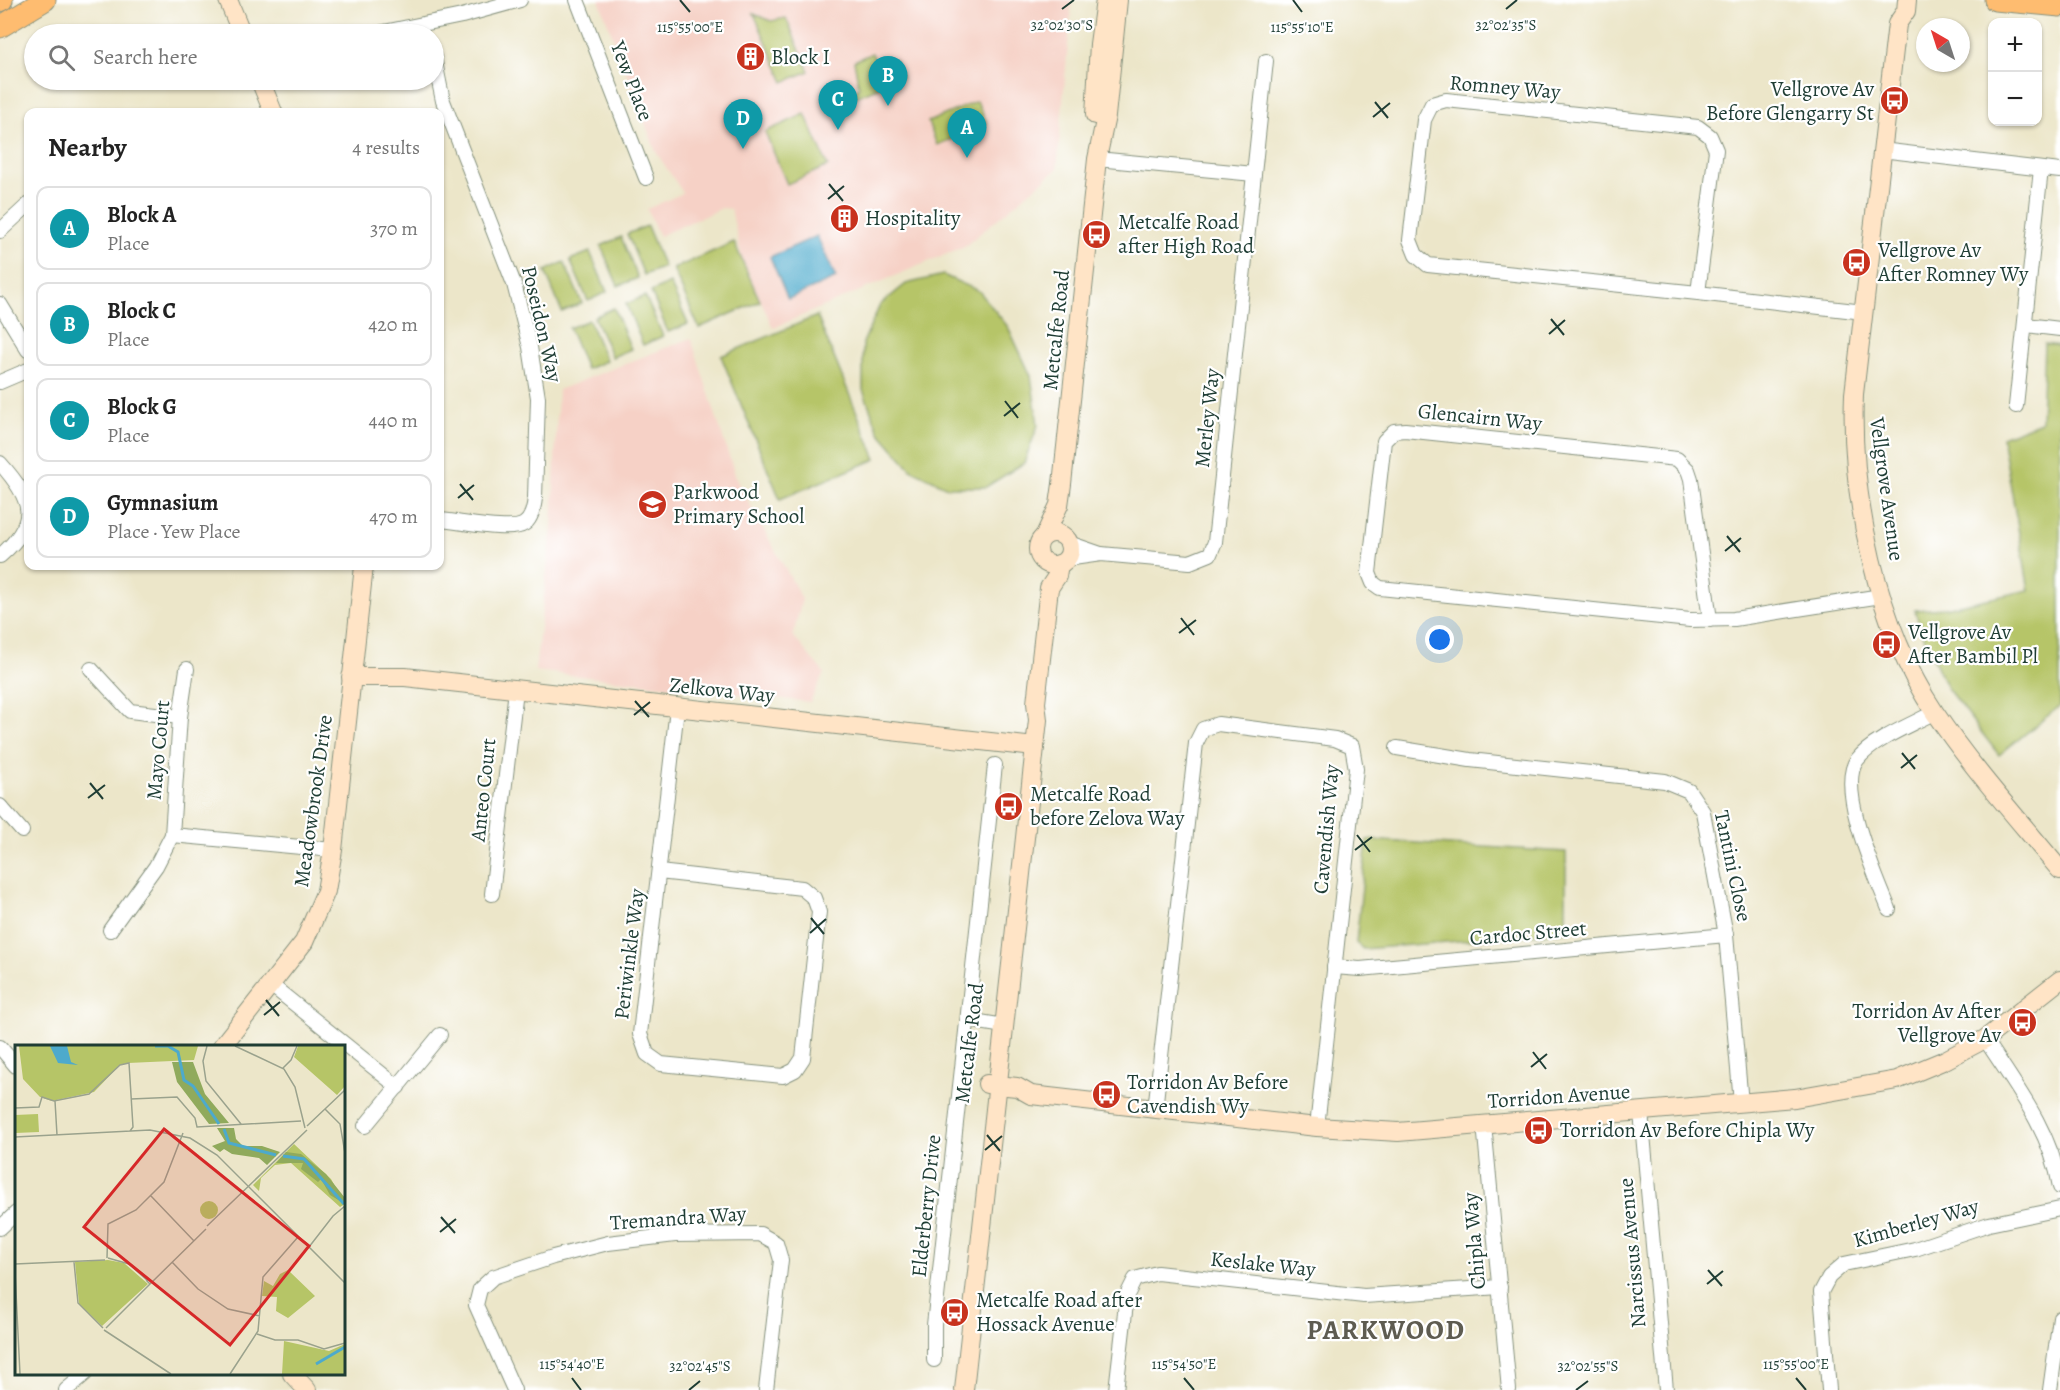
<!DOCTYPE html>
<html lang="en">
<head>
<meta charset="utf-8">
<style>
  :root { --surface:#fff; --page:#f6f6f6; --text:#222; --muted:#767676; --line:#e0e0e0; --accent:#0f766e }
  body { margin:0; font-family:Alegreya,serif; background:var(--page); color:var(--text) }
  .controls { position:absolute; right:18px; top:18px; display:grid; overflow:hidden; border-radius:12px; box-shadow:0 2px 4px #0004 }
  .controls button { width:54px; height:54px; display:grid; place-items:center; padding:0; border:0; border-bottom:2px solid var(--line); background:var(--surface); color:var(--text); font:30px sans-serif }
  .compass { position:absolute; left:1916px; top:18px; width:54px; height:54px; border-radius:50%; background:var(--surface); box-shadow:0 2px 4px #0004; rotate:321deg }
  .you { position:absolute; left:1440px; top:640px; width:21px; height:21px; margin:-15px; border:4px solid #fff; border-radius:50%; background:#1a73e8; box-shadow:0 0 0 9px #1a73e833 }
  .badge { display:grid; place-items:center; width:39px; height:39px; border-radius:50%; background:var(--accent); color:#fff; font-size:20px; font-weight:700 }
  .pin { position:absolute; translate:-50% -50px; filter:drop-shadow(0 2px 3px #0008) }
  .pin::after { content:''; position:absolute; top:32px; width:21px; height:18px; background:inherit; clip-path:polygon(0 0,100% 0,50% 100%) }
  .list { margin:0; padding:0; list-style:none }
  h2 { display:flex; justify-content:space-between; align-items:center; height:78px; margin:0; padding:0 24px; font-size:26px }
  h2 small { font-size:20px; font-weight:400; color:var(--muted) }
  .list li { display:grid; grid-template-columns:39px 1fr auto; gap:18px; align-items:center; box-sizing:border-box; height:84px; margin:0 12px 12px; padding:0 12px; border:2px solid var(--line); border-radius:12px }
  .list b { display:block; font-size:22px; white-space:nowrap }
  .list p { margin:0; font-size:20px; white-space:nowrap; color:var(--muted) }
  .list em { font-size:20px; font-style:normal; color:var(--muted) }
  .icon { flex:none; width:33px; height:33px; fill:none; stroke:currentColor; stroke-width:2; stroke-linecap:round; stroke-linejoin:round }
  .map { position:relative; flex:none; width:2060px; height:1390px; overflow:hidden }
  .search { position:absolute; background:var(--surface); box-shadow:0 2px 4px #0004; left:24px; top:24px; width:420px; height:66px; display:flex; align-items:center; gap:15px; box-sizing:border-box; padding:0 21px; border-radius:33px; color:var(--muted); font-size:22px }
  .panel { position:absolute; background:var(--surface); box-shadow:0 2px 4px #0004; left:24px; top:108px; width:420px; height:462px; border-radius:12px }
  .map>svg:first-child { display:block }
  .built { fill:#f6d1c6 }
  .green { fill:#b6c567; stroke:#6a814e; stroke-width:1.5 }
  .water { fill:#4daacc; stroke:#367480; stroke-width:1.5 }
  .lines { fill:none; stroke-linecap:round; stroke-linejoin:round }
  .street-casing { stroke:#86927e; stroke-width:16 }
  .secondary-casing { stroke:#86927e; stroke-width:20 }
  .primary-casing { stroke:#86927e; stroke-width:23 }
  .street { stroke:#fff; stroke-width:14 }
  .secondary { stroke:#ffe4c6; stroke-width:18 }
  .primary { stroke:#febc70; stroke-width:21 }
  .ticks { fill:none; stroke:#1f3d34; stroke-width:2 }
  .labels { text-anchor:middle; stroke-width:4.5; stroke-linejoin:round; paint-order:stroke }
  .poi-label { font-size:21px; fill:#1f3d34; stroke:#fff; text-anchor:start }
  .street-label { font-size:21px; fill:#1f3d34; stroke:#fff }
  .district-label { font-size:27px; font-weight:bold; letter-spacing:1.5px; fill:#5e5c51; stroke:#fff }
  .inset-river { fill:none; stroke:#4daacc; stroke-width:3 }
  .inset-road { fill:none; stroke:#9aa28d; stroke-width:1.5 }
  .view { fill:#d62828; fill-opacity:0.15; stroke:#d62828; stroke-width:3 }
  .inset-edge { fill:none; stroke:#1f3d34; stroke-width:3 }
  .ticks-label { font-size:15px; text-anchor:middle; fill:#1f3d34; stroke:#fff; stroke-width:4.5; stroke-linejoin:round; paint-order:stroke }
</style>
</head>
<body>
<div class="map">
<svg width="2060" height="1390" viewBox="0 0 2060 1390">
  <rect width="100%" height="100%" fill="#fff"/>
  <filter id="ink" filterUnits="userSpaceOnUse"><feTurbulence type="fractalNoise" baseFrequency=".0167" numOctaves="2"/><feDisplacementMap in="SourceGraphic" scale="12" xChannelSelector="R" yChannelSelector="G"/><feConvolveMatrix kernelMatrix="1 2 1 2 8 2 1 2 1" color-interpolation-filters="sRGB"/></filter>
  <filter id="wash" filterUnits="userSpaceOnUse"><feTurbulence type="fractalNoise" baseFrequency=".008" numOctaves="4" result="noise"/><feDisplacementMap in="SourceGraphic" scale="24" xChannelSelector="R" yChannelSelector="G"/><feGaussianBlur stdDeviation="1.35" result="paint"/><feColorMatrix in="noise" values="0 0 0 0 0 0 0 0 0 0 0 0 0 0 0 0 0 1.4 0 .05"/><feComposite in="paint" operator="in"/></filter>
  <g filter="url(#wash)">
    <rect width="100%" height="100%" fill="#ece6c9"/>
    <g class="built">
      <polygon points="599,0 1072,0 1057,169 965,246 773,328 742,258 731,209 722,208 659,236 647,209 683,193 656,152"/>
      <polygon points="691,338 737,481 802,599 793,636 824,673 810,702 535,671 552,528 558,390"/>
    </g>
    <g class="green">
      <polygon points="754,14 771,21 786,18 809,71 784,82"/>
      <polygon points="872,53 878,67 895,60 902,77 856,97 854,91 859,87 854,61"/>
      <polygon points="977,101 987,124 937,145 928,122"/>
      <polygon points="805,114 828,166 787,184 765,132"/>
      <polygon points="647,226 664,267 644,275 627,234"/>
      <polygon points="621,237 638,278 618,286 601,246"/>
      <polygon points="734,242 760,301 699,328 673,269"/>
      <polygon points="590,252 607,292 588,301 570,260"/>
      <polygon points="564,262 582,303 562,312 545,271"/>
      <polygon points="943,275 979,291 1008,327 1031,376 1038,425 1024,463 986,487 947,487 912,470 879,432 863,390 863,343 880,305 906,284"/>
      <polygon points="670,283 688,324 668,332 651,292"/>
      <polygon points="645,296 663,336 643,345 626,304"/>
      <polygon points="614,308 631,349 612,357 594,317"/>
      <polygon points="817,316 876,459 780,499 721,356"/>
      <polygon points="589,320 606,361 586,369 569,328"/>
      <polygon points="2044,344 2060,346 2060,706 1999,755 1947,688 1921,631 1915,610 1945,608 2029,590 2002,437 2041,422"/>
      <polygon points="1367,840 1566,852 1566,932 1363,949 1356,943"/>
    </g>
    <polygon class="water" points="817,236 836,278 788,299 770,257"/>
  </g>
  <g filter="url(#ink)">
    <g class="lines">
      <defs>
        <g id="street">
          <polyline points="577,0 646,178"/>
          <polyline points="374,34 462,16 520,0"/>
          <path d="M434,57L443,101L514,284L530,347L538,398L535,498C534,507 532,519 524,524C511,533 457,521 440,520"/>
          <polyline points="1881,150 2060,171"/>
          <polyline points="1097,159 1254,174"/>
          <polyline points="0,231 28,205"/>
          <polyline points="1698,293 1428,265 1416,255 1410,240 1424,120 1432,104 1446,100 1698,127 1710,136 1716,150 1698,293 1864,312"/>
          <polyline points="0,304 28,350"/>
          <polyline points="2026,325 2060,329"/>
          <polyline points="0,382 28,370"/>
          <polyline points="2016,406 2041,169"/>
          <path d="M0,463C33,500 40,521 0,556"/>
          <polyline points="1069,543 1101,554"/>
          <polyline points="1066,559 1101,554 1190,562 1210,554 1215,542 1266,61"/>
          <polyline points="1710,620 1691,479 1688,470 1677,459 1405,430 1394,431 1384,441 1369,573 1373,583 1380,588 1690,620 1734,619 1881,596"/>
          <polyline points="91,669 130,711 180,717"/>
          <polyline points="1397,748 1470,760 1665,781 1689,791 1703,812 1726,935 1741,1103"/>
          <polyline points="0,806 22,831"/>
          <polyline points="172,835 333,850"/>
          <polyline points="659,872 802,888 814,898 819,912 803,1058 795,1070 783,1076 661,1064 647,1054 640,1034 677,708"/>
          <polyline points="492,894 516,690"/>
          <path d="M1889,909C1877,879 1836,788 1857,760C1872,740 1913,724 1935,712"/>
          <polyline points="110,930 156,866 172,835 180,717 187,669"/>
          <polyline points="1334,967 1360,969 1726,935"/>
          <polyline points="271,985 398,1087"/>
          <polyline points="968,1020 1004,1026"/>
          <path d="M1985,1039C2015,1085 2051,1131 2060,1187"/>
          <polyline points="0,1047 16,1066"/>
          <polyline points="1155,1110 1196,743 1203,729 1218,724 1335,739 1352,746 1356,769 1317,1127"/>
          <polyline points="1641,1112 1666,1390"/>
          <polyline points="1484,1124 1509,1390"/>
          <polyline points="365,1126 440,1035"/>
          <polyline points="0,1228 16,1213"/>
          <polyline points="934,1360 934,1325 995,765"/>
          <polyline points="66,1390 85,1374"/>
          <polyline points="514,1390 476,1305 480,1289 493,1277 553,1257 608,1243 675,1235 760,1234 776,1243 781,1260 766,1390"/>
          <polyline points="1116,1390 1127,1295 1135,1279 1157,1273 1364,1296 1500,1287"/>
          <polyline points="1829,1390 1821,1292 1829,1277 1844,1264 1915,1249 1989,1224 2060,1209"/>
          <polyline points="2050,1390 2060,1318"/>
        </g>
        <g id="secondary">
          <polyline points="228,0 242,34"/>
          <path d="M1907,0L1906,11L1897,24L1854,394C1850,497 1877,626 1935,713C1972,768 2018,819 2060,870"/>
          <polyline points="260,80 273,112"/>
          <polyline points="1095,115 1099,44 1105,0"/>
          <circle cx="1054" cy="549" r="16"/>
          <polyline points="1045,535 1059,505 1062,484 1097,159 1106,116 1118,0"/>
          <polyline points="351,677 405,677 1035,747"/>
          <polyline points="222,1046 304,942 326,891 333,850 364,566"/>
          <polyline points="987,1084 1017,1087 1031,1095 1317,1127 1398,1132 1795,1098 1897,1080 1945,1060 1985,1039 2060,980"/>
          <polyline points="292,1374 307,1390"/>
          <polyline points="964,1390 1038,720 1036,703 1049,588 1057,576 1059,564"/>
        </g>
        <g id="primary">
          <polyline points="1995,0 2060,6"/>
          <polyline points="0,1 2,0"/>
          <polyline points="0,27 45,0"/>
        </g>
      </defs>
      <use href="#street" class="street-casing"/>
      <use href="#secondary" class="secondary-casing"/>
      <use href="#primary" class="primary-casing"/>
      <use href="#street" class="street"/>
      <use href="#secondary" class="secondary"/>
      <use href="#primary" class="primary"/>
    </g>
  </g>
  <path class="ticks" d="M680,0L690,12M1293,0L1302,12M1062,9L1074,0M1506,9L1517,0M1375,102L1388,118M1373,117L1390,103M829,184L843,201M828,199L844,186M1551,319L1564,335M1549,334L1565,320M1005,401L1018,418M1004,416L1020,403M460,484L473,500M458,498L474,485M1727,536L1740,552M1725,551L1741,538M1181,618L1194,635M1179,633L1196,620M635,701L649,717M634,715L650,702M1902,753L1915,769M1901,768L1917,755M90,783L103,799M88,798L105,785M1357,835L1370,852M1355,850L1372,837M811,918L824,934M810,933L826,919M266,1000L279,1016M264,1015L280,1002M1533,1052L1546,1069M1531,1067L1547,1054M987,1135L1000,1151M985,1150L1002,1136M441,1217L455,1233M440,1232L456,1219M1708,1270L1722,1286M1707,1284L1723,1271M572,1378L581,1390M1184,1378L1194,1390M1796,1378L1806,1390M689,1390L700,1381M1576,1390L1588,1381"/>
  <defs>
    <symbol id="building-disc" viewBox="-11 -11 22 22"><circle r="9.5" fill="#c8321e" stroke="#fff"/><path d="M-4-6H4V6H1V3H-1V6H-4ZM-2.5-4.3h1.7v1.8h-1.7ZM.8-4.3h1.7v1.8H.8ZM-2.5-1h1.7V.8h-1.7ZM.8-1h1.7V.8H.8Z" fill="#fff"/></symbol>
    <symbol id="bus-disc" viewBox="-11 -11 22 22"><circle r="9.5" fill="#c8321e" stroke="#fff"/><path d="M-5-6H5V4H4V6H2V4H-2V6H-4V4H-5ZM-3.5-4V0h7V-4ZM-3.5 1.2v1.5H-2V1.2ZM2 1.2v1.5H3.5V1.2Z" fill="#fff"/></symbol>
    <symbol id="school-disc" viewBox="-11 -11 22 22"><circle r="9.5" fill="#c8321e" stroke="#fff"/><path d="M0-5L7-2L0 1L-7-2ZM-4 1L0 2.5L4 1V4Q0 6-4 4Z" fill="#fff"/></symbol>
  </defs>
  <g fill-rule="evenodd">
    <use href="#building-disc" x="734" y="40" width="33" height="33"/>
    <use href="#bus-disc" x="1878" y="84" width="33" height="33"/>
    <use href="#building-disc" x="828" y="202" width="33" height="33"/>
    <use href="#bus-disc" x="1080" y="218" width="33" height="33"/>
    <use href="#bus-disc" x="1840" y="246" width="33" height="33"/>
    <use href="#school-disc" x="636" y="488" width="33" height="33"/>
    <use href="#bus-disc" x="1870" y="628" width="33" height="33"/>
    <use href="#bus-disc" x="992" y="790" width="33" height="33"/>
    <use href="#bus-disc" x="2006" y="1006" width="33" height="33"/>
    <use href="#bus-disc" x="1090" y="1078" width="33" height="33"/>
    <use href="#bus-disc" x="1522" y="1114" width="33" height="33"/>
    <use href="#bus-disc" x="938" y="1296" width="33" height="33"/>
  </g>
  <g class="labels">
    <g class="poi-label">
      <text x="771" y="64">Block I</text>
      <text x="1874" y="96" text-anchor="end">Vellgrove Av<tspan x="1874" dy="24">Before Glengarry St</tspan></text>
      <text x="865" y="225">Hospitality</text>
      <text x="1118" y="229">Metcalfe Road<tspan x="1118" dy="24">after High Road</tspan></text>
      <text x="1878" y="257">Vellgrove Av<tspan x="1878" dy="24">After Romney Wy</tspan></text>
      <text x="673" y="499">Parkwood<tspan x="673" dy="24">Primary School</tspan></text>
      <text x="1908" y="639">Vellgrove Av<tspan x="1908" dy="24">After Bambil Pl</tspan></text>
      <text x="1030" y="801">Metcalfe Road<tspan x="1030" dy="24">before Zelova Way</tspan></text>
      <text x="2001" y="1018" text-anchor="end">Torridon Av After<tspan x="2001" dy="24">Vellgrove Av</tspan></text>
      <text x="1127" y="1089">Torridon Av Before<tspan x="1127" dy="24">Cavendish Wy</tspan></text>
      <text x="1560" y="1137">Torridon Av Before Chipla Wy</text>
      <text x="976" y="1307">Metcalfe Road after<tspan x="976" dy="24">Hossack Avenue</tspan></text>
    </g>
    <g class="street-label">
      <text transform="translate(632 81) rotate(69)" y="7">Yew Place</text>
      <text transform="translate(1505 87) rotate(5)" y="7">Romney Way</text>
      <text transform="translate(542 324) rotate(77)" y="7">Poseidon Way</text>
      <text transform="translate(1056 330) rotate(-84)" y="7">Metcalfe Road</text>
      <text transform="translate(1480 417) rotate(6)" y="7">Glencairn Way</text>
      <text transform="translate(1207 418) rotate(-84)" y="7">Merley Way</text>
      <text transform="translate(1887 489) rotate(82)" y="7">Vellgrove Avenue</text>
      <text transform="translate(722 690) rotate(6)" y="7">Zelkova Way</text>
      <text transform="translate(158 750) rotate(-85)" y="7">Mayo Court</text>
      <text transform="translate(483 790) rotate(-84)" y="7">Anteo Court</text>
      <text transform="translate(313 801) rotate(-82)" y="7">Meadowbrook Drive</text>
      <text transform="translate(1326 829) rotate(-85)" y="7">Cavendish Way</text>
      <text transform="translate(1733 866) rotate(78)" y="7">Tantini Close</text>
      <text transform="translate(1528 933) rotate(-5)" y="7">Cardoc Street</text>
      <text transform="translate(629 954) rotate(-83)" y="7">Periwinkle Way</text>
      <text transform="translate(969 1043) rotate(-83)" y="7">Metcalfe Road</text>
      <text transform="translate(1559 1096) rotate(-4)" y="7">Torridon Avenue</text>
      <text transform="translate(926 1206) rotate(-84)" y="7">Elderberry Drive</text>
      <text transform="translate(678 1218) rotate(-4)" y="7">Tremandra Way</text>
      <text transform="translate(1916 1223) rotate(-16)" y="7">Kimberley Way</text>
      <text transform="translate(1474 1241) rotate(-95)" y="7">Chipla Way</text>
      <text transform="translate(1632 1253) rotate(-95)" y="7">Narcissus Avenue</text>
      <text transform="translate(1263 1264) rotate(6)" y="7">Keslake Way</text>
    </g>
    <g class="district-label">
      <text x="1386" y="1339">PARKWOOD</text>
    </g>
  </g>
  <g transform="translate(15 1045)">
    <rect width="330" height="330" fill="#ece6c9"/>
    <path d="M4,1H183L179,15L113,18L105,20L79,47L37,56L25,52L8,34ZM283,1H330V41L322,50L279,12ZM23,69L24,87L0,88V70ZM279,99L316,134L330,159L325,162L276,118L260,120L246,133L244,146L238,140ZM185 165a9 9 0 1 1 18 0a9 9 0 1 1-18 0ZM93,215L109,218L133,239L87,281L64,259L60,217ZM273,225L300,251L273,273L261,266L262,252L247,251L249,236L258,241L265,229ZM269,296L314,306L330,299V329H267Z" fill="#b6c567"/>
    <path d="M157,17H178L190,49L214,78L194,79L162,37ZM202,83H219L221,94L228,101H247L265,107L252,120L244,113L217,109L209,104L205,107L197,101L210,96ZM271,107L286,109L311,129L330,153V159L315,150L306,134L303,137L286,124L288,118H261Z" fill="#90aa5c"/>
    <path d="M35,1H52L56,17L63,20L43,18Z" fill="#4daacc"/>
    <path class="inset-river" d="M140,1H153L163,7L169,35L178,41L204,79M209,84L214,98L261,110M268,111L289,114L329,159M301,319L330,302"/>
    <path class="inset-road" d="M192,1L188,16L191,36L226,79M220,1L269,24L280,42L290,83M268,23L276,15L282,1M116,54L162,52L180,73L182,82L286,76M40,56L42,90M0,63L24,62L27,52L39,56L74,49L105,20L114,18L118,82L115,86M310,64L325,79L330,108M292,81L330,45M0,92L135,85L175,93L202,110L330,238M136,151L179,196M192,181L292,85M294,202L318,171L330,161M92,213L93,179L121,165L149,137L168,88M93,213L114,219L133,236M59,217L63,258L88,283M157,217L183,244L213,264L245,271M0,219L90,215M0,227L5,329M131,235L135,239L191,184M91,283L135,239M89,285L156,329M242,289L260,295H283L309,304L330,298M215,329L243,286L248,232L283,192"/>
    <path class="view" d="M149,84L294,201L215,300L69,182Z"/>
    <rect width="330" height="330" class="inset-edge"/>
  </g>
  <g class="ticks-label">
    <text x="1062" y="30">32°02'30"S</text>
    <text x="1506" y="30">32°02'35"S</text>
    <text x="690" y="32">115°55'00"E</text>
    <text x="1302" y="32">115°55'10"E</text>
    <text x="572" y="1369">115°54'40"E</text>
    <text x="1184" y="1369">115°54'50"E</text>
    <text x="1796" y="1369">115°55'00"E</text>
    <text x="700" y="1371">32°02'45"S</text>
    <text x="1588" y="1371">32°02'55"S</text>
  </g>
</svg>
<div class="controls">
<button>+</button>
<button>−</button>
</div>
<svg class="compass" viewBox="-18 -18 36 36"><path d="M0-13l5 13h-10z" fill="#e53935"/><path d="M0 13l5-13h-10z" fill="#767676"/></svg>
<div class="you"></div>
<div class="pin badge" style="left:967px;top:158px;background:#0f9aa8">A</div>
<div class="pin badge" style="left:888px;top:106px;background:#0f9aa8">B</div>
<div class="pin badge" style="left:838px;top:130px;background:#0f9aa8">C</div>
<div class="pin badge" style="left:743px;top:149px;background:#0f9aa8">D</div>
<div class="search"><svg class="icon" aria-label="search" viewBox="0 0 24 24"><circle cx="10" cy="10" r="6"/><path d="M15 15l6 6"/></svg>Search here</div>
<section class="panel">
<h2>Nearby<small>4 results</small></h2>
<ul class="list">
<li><span class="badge" style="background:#0f9aa8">A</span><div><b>Block A</b><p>Place</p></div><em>370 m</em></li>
<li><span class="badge" style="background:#0f9aa8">B</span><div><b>Block C</b><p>Place</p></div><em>420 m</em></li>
<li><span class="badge" style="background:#0f9aa8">C</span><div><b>Block G</b><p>Place</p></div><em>440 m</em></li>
<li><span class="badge" style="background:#0f9aa8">D</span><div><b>Gymnasium</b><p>Place · Yew Place</p></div><em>470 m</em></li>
</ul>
</section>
</div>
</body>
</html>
